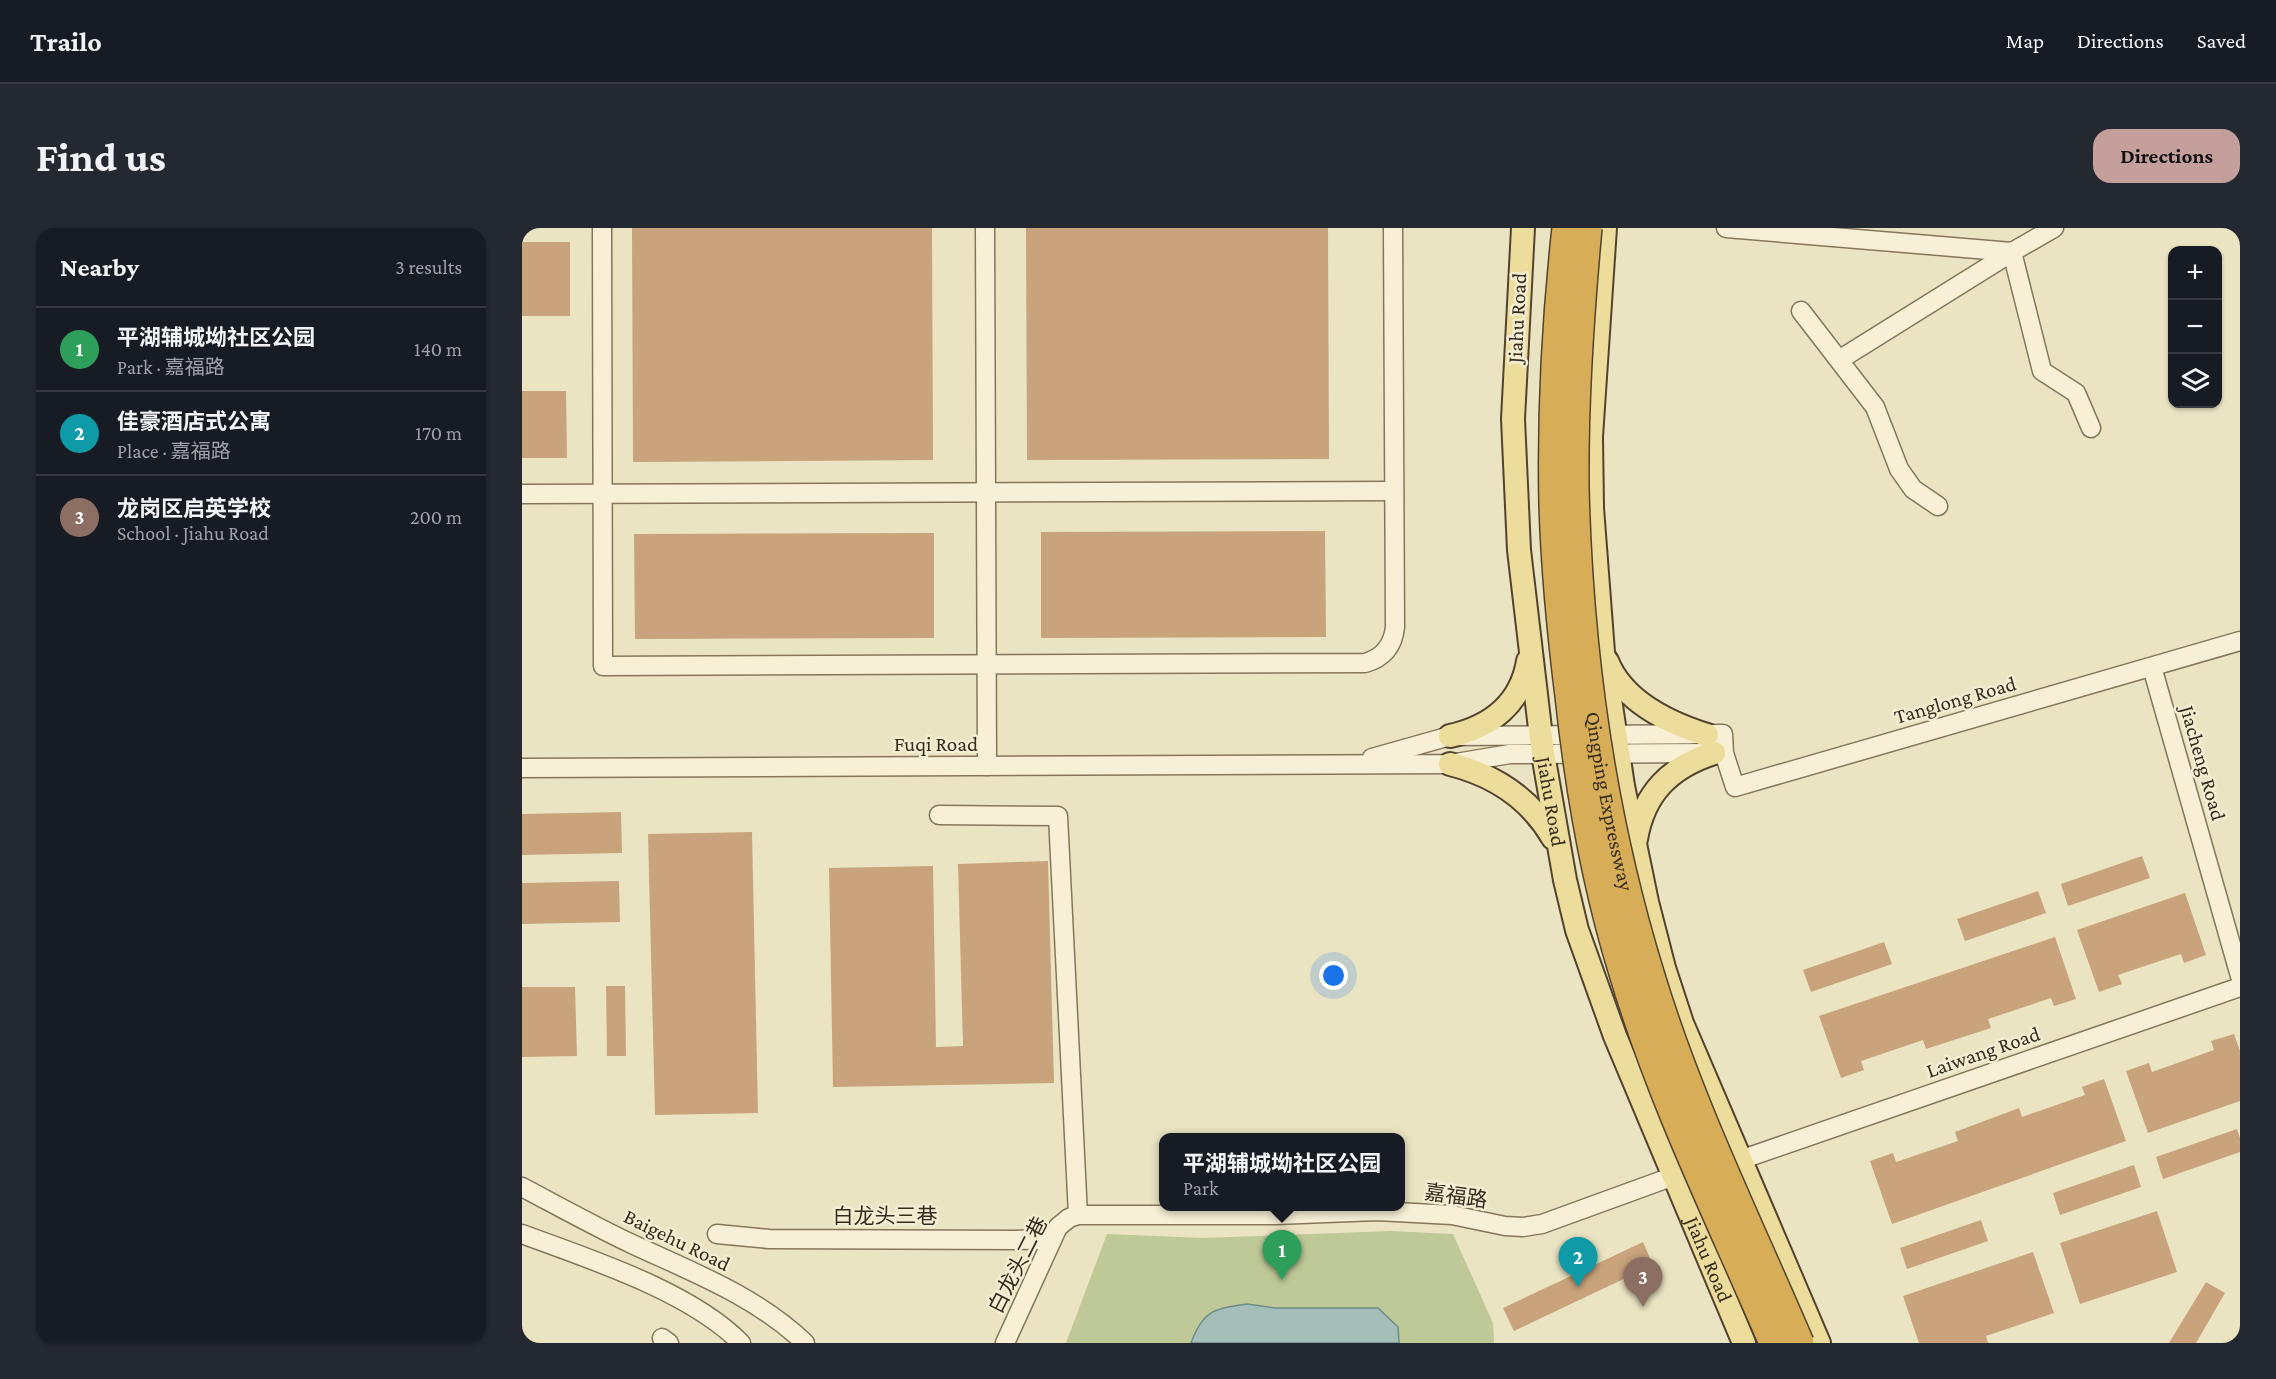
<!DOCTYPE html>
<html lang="en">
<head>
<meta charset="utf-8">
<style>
  :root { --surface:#171b24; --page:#242831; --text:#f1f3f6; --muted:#9ea1a6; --line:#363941; --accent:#c59f9c }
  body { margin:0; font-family:"Crimson Pro","Noto Sans SC",serif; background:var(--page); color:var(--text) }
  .controls { position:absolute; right:18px; top:18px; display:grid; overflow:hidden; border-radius:12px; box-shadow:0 2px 4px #0004 }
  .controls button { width:54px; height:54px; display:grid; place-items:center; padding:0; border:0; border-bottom:2px solid var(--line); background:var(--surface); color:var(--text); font:30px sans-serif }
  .you { position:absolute; left:812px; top:748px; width:21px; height:21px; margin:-15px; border:4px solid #fff; border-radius:50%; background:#1a73e8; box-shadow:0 0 0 9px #1a73e833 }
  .badge { display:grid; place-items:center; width:39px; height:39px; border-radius:50%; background:var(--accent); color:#fff; font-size:20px; font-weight:700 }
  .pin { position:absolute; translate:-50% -50px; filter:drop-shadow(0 2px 3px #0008) }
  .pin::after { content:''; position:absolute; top:32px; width:21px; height:18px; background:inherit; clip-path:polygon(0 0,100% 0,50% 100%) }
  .popup { position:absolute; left:637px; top:905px; width:246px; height:78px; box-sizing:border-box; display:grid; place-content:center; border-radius:12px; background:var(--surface); filter:drop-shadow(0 2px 4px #0005); font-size:20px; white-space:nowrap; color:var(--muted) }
  .popup b { font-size:22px; color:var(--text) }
  .popup::after { content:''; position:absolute; left:50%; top:100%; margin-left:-12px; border:12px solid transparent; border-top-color:var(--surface) }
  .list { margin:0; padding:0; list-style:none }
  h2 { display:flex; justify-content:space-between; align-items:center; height:78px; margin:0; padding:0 24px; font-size:26px }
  h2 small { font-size:20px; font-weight:400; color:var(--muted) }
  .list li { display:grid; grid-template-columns:39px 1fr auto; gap:18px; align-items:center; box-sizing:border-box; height:84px; padding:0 24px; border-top:2px solid var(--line) }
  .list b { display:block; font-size:22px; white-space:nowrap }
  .list p { margin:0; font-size:20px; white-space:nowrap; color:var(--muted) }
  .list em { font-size:20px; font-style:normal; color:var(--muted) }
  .icon { flex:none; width:33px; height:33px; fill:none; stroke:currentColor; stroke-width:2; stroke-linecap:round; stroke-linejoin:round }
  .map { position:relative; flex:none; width:1718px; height:1115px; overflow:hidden; border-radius:18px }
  header { display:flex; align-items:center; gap:36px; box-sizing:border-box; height:84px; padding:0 30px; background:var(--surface); border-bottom:2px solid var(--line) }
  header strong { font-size:28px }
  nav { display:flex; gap:33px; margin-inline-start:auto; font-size:21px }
  .intro { display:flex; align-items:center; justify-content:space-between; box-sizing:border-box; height:144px; padding:0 36px }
  h1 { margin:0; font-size:42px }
  .button { padding:15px 27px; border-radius:18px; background:var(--accent); color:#111; font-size:21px; font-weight:700 }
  main { display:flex; gap:36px; padding:0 36px }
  aside { flex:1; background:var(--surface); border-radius:18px; box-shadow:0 2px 4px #0004 }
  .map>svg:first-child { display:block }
  .green { fill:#bec997 }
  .water { fill:#a5beba; stroke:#6c8c88; stroke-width:1.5 }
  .building { fill:#c8a37b }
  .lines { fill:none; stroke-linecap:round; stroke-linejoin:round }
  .minor-casing { stroke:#85765b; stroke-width:21 }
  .major-casing { stroke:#52432f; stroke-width:26 }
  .minor { stroke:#f7f0d6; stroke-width:18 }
  .major { stroke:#eddd9c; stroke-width:22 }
  .highway-bridge-casing { stroke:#52432f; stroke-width:30; stroke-linecap:butt }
  .highway-bridge { stroke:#d7ad58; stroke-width:27 }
  .labels { text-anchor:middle; stroke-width:5; stroke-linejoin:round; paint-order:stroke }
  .street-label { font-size:21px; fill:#352c1e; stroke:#f3edd2 }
</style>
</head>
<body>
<header>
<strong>Trailo</strong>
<nav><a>Map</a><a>Directions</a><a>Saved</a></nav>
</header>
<div class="intro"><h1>Find us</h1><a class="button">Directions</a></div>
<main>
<aside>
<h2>Nearby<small>3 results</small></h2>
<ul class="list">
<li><span class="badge" style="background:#2e9e5b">1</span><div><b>平湖辅城坳社区公园</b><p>Park · 嘉福路</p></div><em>140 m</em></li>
<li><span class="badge" style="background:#0f9aa8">2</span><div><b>佳豪酒店式公寓</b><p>Place · 嘉福路</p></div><em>170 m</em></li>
<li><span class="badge" style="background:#8d6e63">3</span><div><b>龙岗区启英学校</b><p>School · Jiahu Road</p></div><em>200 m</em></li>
</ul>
</aside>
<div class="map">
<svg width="1718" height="1115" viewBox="0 0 1718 1115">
  <rect width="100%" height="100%" fill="#ebe4c3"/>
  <polygon class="green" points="869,1003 931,1006 971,1095 972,1115 544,1115 585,1006 681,1010"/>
  <path class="water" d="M725,1076L753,1080H856L876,1099L877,1115H669C681,1082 692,1081 725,1076Z"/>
  <g class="building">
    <polygon points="110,0 410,0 411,232 111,234"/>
    <polygon points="504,0 806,0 807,231 505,232"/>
    <rect x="0" y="14" width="48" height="74"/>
    <polygon points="0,163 44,163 45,230 0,230"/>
    <polygon points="803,303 804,409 519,410 519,304"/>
    <polygon points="412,305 412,410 113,411 112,306"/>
    <polygon points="99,584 100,625 0,627 0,586"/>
    <polygon points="230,604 236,885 133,887 126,606"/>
    <polygon points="1620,628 1628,650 1546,678 1539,656"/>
    <polygon points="526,633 532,855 311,859 307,640 411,638 414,819 441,818 436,636"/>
    <polygon points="97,653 98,694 0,696 0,655"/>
    <polygon points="1516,663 1524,685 1443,713 1435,691"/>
    <polygon points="1663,665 1684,727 1662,735 1659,726 1596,747 1600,756 1577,764 1555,702"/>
    <polygon points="1533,709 1554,771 1532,778 1529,770 1466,791 1469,800 1404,821 1401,812 1339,833 1342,842 1319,850 1297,788"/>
    <polygon points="1362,714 1370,736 1289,764 1281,742"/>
    <polygon points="84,758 103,758 104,828 85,828"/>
    <polygon points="0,759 53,759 55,828 0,829"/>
    <polygon points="1712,806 1718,823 1718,873 1626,905 1604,843 1627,835 1630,844 1692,822 1689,813"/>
    <polygon points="1582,851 1604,913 1370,996 1348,933 1371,925 1374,934 1436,913 1433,904 1497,880 1500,889 1563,867 1560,859"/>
    <polygon points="1715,901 1718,910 1718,924 1641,951 1634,929"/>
    <polygon points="1612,937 1619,959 1538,987 1531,965"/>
    <polygon points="1635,983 1655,1044 1558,1076 1538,1015"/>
    <polygon points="1459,992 1466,1013 1385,1041 1378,1020"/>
    <polygon points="1121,1014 1131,1037 992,1103 981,1080"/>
    <polygon points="1511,1024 1532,1085 1464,1108 1466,1115 1397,1115 1381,1068"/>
    <polygon points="1684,1054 1703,1065 1674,1115 1647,1115"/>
  </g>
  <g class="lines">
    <defs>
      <g id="minor">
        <path d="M80,0L81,438L843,435C861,430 871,418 873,399L871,0"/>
        <polyline points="463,0 465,538"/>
        <polyline points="1204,0 1490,24 1532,0"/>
        <polyline points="1279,83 1353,179 1377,241 1391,261 1416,278"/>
        <polyline points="1317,132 1490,24 1520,143 1554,165 1569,200"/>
        <polyline points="0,266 872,263"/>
        <polyline points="1630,439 1718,748"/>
        <polyline points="850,530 928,508 1201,506 1202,525 1213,559 1718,413"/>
        <polyline points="0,540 928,536 988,526 1188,525"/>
        <polyline points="417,587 536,588 556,987"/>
        <polyline points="1218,932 1718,759"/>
        <path d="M0,959C36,978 72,998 110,1016C170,1044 234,1068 283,1115"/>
        <path d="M0,1006C67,1031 168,1063 219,1115"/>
        <polyline points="195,1006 247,1011 530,1012"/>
        <polyline points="140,1110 147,1115"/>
        <polyline points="483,1115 536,999 547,990 556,987 754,987 855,983 930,987 983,998 1001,999 1020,996 1152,948"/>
      </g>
      <g id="major">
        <path id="s1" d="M1001,0L991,191L997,322L1021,526L1043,652L1055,702L1093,808L1222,1115"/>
        <polyline points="1083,0 1069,209 1070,280 1081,424 1101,558 1125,674 1142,740 1160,795 1297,1115"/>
        <path d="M1085,433C1101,473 1147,495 1185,507"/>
        <path d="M928,508C968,499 999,476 1006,433"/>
        <path d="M928,536C972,547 1008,570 1031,610"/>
        <path d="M1114,611C1122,565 1148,539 1192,525"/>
      </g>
    </defs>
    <use href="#minor" class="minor-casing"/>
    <use href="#major" class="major-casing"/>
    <use href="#minor" class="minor"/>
    <use href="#major" class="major"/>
    <defs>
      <g id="highway-bridge">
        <path d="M1044,0C1034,91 1029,185 1031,277C1033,341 1039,404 1047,468C1057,561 1073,655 1101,745C1139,873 1199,994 1251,1115"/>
        <path id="s2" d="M1066,0C1058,86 1052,174 1053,260C1057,424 1080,589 1128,745C1166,872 1226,993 1278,1115"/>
      </g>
    </defs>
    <use href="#highway-bridge" class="highway-bridge-casing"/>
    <use href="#highway-bridge" class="highway-bridge"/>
  </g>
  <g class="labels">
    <g class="street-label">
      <text transform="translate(995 90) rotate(-87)" y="7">Jiahu Road</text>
      <text transform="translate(1433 472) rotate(-16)" y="7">Tanglong Road</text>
      <text x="414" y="523">Fuqi Road</text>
      <text transform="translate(1681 535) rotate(74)" y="7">Jiacheng Road</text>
      <text dy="7" stroke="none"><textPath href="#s2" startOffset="576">Qingping Expressway</textPath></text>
      <text dy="7" stroke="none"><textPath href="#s1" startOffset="576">Jiahu Road</textPath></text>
      <text transform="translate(1461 824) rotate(-19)" y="7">Laiwang Road</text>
      <text transform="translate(934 968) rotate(8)" y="7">嘉福路</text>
      <text x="363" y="995">白龙头三巷</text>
      <text transform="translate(155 1012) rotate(26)" y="7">Baigehu Road</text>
      <text dy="7" stroke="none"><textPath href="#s1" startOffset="1062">Jiahu Road</textPath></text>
      <text transform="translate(496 1037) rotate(-63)" y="7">白龙头二巷</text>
    </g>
  </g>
</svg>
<div class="controls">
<button>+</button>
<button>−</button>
<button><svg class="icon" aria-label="layers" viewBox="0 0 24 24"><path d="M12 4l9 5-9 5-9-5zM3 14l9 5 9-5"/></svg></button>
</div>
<div class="you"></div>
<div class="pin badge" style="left:760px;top:1052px;background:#2e9e5b">1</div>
<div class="popup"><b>平湖辅城坳社区公园</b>Park</div>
<div class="pin badge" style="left:1056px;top:1059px;background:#0f9aa8">2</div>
<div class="pin badge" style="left:1121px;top:1079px;background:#8d6e63">3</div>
</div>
</main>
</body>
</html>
